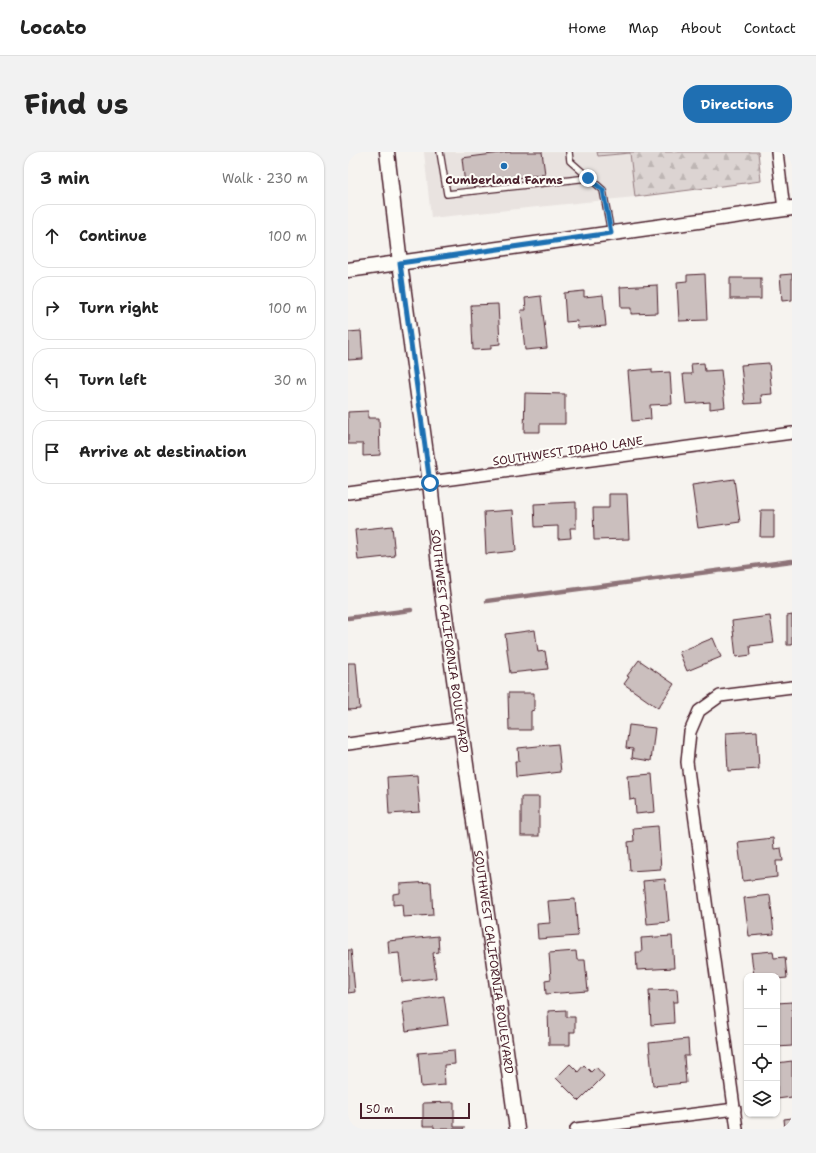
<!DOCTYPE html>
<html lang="en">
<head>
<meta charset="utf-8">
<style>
  :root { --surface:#fff; --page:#f2f2f2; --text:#222; --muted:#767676; --line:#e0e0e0; --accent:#1f6fb2 }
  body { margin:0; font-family:"Shantell Sans",sans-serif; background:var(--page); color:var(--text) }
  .controls { position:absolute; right:12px; bottom:12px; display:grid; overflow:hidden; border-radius:8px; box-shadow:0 1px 3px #0004 }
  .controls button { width:36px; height:36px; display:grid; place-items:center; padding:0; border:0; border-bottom:1px solid var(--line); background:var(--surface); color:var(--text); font:20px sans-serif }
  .scale { position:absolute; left:12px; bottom:10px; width:110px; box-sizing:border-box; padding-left:4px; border:2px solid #4a1f2b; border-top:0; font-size:11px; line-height:14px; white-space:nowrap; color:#4a1f2b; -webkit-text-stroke:3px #fdfcf7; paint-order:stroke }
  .stop { position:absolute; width:12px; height:12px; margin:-9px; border:3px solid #1f6fb2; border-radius:50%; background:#fff }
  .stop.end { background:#1f6fb2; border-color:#fff; box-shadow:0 1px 4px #0008 }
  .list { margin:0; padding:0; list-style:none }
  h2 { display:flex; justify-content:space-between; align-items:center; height:52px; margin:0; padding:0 16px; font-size:17px }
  h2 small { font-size:13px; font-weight:400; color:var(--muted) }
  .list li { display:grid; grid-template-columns:26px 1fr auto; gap:12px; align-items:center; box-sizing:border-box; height:64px; margin:0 8px 8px; padding:0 8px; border:1px solid var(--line); border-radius:16px }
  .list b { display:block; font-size:15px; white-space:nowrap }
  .list em { font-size:13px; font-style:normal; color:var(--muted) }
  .icon { flex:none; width:22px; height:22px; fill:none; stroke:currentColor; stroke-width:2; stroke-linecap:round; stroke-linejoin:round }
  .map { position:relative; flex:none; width:444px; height:977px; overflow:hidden; border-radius:16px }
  header { display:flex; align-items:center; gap:24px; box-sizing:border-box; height:56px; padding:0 20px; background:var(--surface); border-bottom:1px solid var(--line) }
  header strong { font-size:19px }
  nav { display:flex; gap:22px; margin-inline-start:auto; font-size:14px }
  .intro { display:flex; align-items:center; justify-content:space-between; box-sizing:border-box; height:96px; padding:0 24px }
  h1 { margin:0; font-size:28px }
  .button { padding:10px 18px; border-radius:16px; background:var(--accent); color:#fff; font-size:14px; font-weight:700 }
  main { display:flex; gap:24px; padding:0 24px }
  aside { flex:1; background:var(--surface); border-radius:16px; box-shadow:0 1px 3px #0004 }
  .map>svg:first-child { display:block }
  .built { fill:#e9e3e0 }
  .forest { fill:url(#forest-firs); stroke:#937a7e }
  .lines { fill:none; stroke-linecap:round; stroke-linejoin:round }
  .stream { stroke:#8e7378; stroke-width:4.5 }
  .building { fill:#cbbfbe; stroke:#4a1f2b }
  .service-casing { stroke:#4a1f2b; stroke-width:8 }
  .minor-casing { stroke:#4a1f2b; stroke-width:14 }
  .tertiary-casing { stroke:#4a1f2b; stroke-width:17 }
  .service { stroke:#fdfcf7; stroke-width:5.5 }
  .minor { stroke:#fdfcf7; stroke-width:11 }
  .tertiary { stroke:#fdfcf7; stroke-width:14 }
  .route { stroke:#1f6fb2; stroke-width:5 }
  .poi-dot { fill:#1f6fb2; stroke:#fdfcf7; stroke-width:1.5 }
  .labels { text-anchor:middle; stroke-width:4; stroke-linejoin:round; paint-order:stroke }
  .poi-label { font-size:12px; font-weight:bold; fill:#4a1f2b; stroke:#fdfcf7 }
  .street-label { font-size:12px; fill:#4a1f2b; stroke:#fdfcf7 }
</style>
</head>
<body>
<header>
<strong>Locato</strong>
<nav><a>Home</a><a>Map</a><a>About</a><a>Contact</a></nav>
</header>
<div class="intro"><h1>Find us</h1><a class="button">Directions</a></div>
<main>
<aside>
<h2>3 min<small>Walk · 230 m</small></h2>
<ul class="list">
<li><svg class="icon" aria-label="ahead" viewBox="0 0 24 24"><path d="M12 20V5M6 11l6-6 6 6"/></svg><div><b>Continue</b></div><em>100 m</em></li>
<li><svg class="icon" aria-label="right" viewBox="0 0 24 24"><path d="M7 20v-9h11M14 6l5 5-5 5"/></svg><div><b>Turn right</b></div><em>100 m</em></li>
<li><svg class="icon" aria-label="left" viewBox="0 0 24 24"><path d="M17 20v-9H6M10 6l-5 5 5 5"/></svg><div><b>Turn left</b></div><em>30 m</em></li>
<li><svg class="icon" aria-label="arrive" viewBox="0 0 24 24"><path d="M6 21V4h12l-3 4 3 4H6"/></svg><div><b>Arrive at destination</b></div></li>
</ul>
</aside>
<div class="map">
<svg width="444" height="977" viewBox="0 0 444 977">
  <defs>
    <pattern id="forest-firs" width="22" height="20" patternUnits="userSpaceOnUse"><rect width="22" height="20" fill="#dcd4d2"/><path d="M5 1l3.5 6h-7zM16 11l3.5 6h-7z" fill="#beb6b4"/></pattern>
  </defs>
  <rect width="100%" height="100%" fill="#f6f3ef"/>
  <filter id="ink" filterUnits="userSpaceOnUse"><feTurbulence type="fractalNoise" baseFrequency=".025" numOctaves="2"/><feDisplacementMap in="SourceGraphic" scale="8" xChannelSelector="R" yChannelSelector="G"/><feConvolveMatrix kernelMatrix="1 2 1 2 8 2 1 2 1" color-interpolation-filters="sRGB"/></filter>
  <g filter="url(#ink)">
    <polygon class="built" points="76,0 249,0 250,4 282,1 287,45 83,66"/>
    <polygon class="forest" points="249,0 410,0 413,29 287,45 282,1 250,4"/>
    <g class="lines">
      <g class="stream">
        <polyline points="139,449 444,409"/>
        <polyline points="0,466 63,458"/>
      </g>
    </g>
    <g class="building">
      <polygon points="160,0 194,0 197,22 117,33 114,6"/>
      <polygon points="357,122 359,168 331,169 329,130 339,129 339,123"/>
      <polygon points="444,122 444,148 434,149 432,123"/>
      <rect x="382" y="126" width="31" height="21"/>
      <polygon points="309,133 310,161 283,162 283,156 273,156 272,135"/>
      <polygon points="236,139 236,145 255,143 258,174 230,176 229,169 218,170 216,141"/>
      <polygon points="193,144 199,196 177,198 173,158 178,158 177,146"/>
      <polygon points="150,152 152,192 143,193 143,197 125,198 123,153"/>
      <polygon points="13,179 15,207 0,208 0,180"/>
      <polygon points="356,211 357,219 373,218 377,255 362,257 362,250 338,252 335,222 344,222 343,212"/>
      <polygon points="421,211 424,242 413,243 414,251 397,252 393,213"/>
      <polygon points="304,217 304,221 322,220 324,252 302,253 303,267 284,269 280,219"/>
      <polygon points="177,241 217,242 217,272 192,272 192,280 176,280"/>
      <polygon points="20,259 20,266 31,266 32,303 15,304 15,292 0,292 0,260"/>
      <polygon points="386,327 392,370 350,376 344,333"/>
      <polygon points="261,342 279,342 281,387 246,388 245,356 261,356"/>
      <polygon points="228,350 228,376 222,376 223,386 210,387 210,374 187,375 186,352"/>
      <polygon points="165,358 168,399 138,402 136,360"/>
      <polygon points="413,358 426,358 426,385 412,385"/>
      <polygon points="44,374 47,404 10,408 7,378"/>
      <polygon points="444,463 444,493 439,493 439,464"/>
      <polygon points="422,464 426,491 402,494 403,503 388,505 384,469"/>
      <polygon points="187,478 190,500 197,499 200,517 162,521 157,482"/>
      <polygon points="365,486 373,505 339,519 331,500"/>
      <polygon points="291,508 326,532 310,556 276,532 281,525 279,524"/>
      <polygon points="0,511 8,511 12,557 0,558"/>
      <polygon points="160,541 186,541 186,558 183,559 183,578 161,578"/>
      <polygon points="281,573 307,576 303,609 284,606 285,597 278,596"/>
      <polygon points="409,579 411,617 380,619 378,581"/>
      <polygon points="210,592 213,620 168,625 167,609 171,609 170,596"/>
      <polygon points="304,622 307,660 288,662 287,647 282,648 280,624"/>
      <polygon points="69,623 72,660 41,662 39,625"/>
      <rect x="173" y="645" width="18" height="39"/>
      <polygon points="310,674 313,717 282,719 280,690 286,689 285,676"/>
      <polygon points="425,686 426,697 433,696 435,709 428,709 429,725 395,729 390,690"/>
      <polygon points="317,727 321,770 299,772 295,729"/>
      <polygon points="83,730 85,763 55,765 54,752 45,753 45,742 52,741 52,732"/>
      <polygon points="422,743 426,782 401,784 396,746"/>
      <polygon points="227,747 230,784 190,787 189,772 202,771 200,749"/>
      <polygon points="90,784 91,800 85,801 88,826 54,830 51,801 41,802 40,789"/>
      <polygon points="324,784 326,816 289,818 288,800 294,800 293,786"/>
      <polygon points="0,798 3,798 7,840 0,841"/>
      <polygon points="228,799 229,808 237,808 240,839 198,842 197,828 203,827 201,801"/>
      <polygon points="425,799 426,806 437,805 439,826 429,827 429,824 406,824 403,801"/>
      <polygon points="329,837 330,850 325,850 326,871 303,873 301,838"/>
      <polygon points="96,844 100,873 58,879 54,850"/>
      <polygon points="444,850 444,894 429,895 429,851"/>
      <polygon points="218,858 218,865 227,865 227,880 222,880 222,893 201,893 200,859"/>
      <polygon points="340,887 341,904 336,904 338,931 305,934 301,891"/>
      <polygon points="106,898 107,912 96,913 97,933 73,935 70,901"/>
      <polygon points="444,909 444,945 429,947 429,911"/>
      <polygon points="222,912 230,920 236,913 243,920 248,915 256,924 231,949 208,926"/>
      <polygon points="106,950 106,975 116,975 116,977 86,977 86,974 75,974 75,951"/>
      <polygon points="444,966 444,977 437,977 436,967"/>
    </g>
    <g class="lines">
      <defs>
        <g id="service">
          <polyline points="92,0 99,42 240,26"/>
          <polyline points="221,0 222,9 255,38 263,81"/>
        </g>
        <g id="minor">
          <polyline points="429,0 436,57"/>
          <polyline points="0,341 444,281"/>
          <polyline points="0,592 113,576"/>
          <polyline points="228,977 387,957"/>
          <polyline points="389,977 339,610 342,580 351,559 372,544 444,535"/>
        </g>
        <g id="tertiary">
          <path id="s1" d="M39,0L52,111L82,331L94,441L169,977"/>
          <polyline points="0,118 444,56"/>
        </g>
      </defs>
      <use href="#service" class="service-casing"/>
      <use href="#minor" class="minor-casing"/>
      <use href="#tertiary" class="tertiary-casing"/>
      <use href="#service" class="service"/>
      <use href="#minor" class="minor"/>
      <use href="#tertiary" class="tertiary"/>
    </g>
  </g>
  <g class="lines" filter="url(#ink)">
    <polyline class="route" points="82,331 52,111 263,81 255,38 240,26"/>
  </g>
  <circle class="poi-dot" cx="156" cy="14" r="4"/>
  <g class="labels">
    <g class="poi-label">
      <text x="156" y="32">Cumberland Farms</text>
    </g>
    <g class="street-label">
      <text transform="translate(220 299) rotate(-8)" y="4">SOUTHWEST IDAHO LANE</text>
      <text dy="4" stroke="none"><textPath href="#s1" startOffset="493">SOUTHWEST CALIFORNIA BOULEVARD</textPath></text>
      <text dy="4" stroke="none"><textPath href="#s1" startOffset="817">SOUTHWEST CALIFORNIA BOULEVARD</textPath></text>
    </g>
  </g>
</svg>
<div class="controls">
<button>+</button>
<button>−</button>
<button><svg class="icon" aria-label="locate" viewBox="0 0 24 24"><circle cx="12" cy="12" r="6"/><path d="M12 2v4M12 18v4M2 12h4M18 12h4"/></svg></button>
<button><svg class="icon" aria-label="layers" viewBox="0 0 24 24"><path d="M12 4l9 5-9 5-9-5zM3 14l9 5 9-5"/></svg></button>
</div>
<div class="scale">50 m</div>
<div class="stop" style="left:82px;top:331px"></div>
<div class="stop end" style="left:240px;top:26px"></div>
</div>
</main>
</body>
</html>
